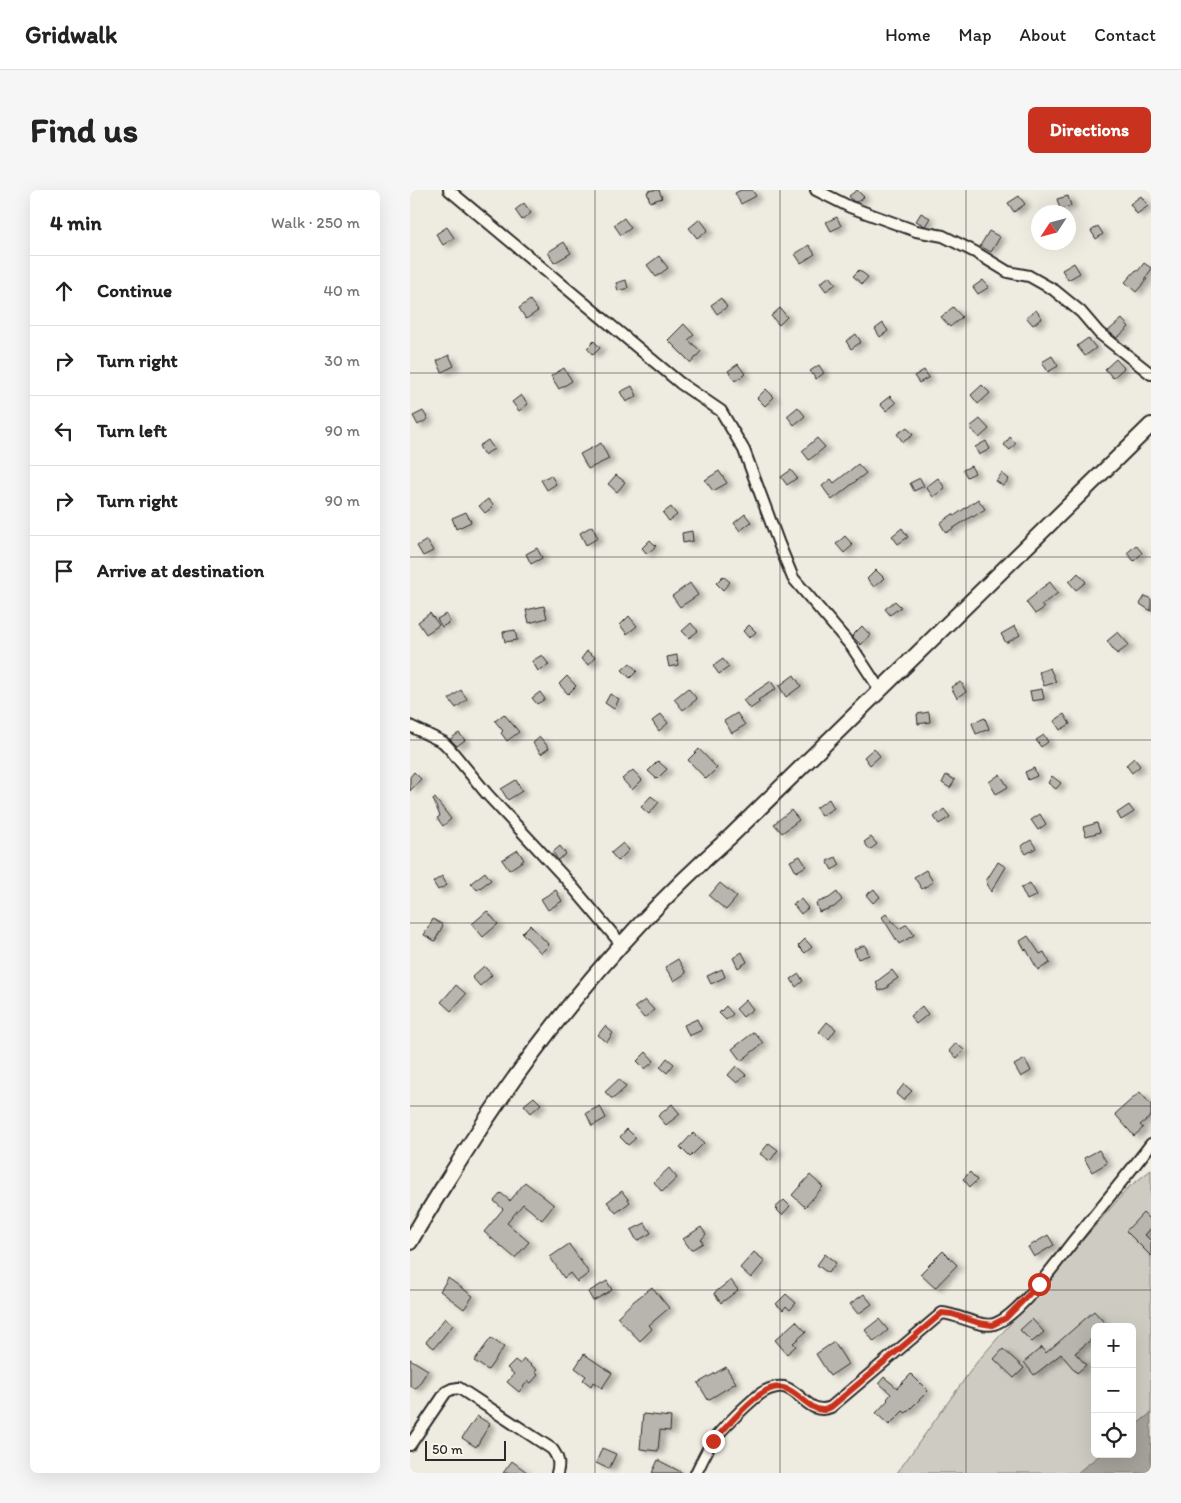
<!DOCTYPE html>
<html lang="en">
<head>
<meta charset="utf-8">
<style>
  :root { --surface:#fff; --page:#f6f6f6; --text:#222; --muted:#767676; --line:#e0e0e0; --accent:#c8321e }
  body { margin:0; font-family:Itim,sans-serif; background:var(--page); color:var(--text) }
  .controls { position:absolute; right:15px; bottom:15px; display:grid; overflow:hidden; border-radius:8px; box-shadow:0 5px 20px #0002 }
  .controls button { width:45px; height:45px; display:grid; place-items:center; padding:0; border:0; border-bottom:1px solid var(--line); background:var(--surface); color:var(--text); font:25px sans-serif }
  .compass { position:absolute; left:621px; top:15px; width:45px; height:45px; border-radius:50%; background:var(--surface); box-shadow:0 5px 20px #0002; rotate:234deg }
  .scale { position:absolute; left:15px; bottom:12px; width:81px; box-sizing:border-box; padding-left:5px; border:2px solid #2b2b2b; border-top:0; font-size:14px; line-height:18px; white-space:nowrap; color:#2b2b2b; -webkit-text-stroke:4px #fbf7ec; paint-order:stroke }
  .stop { position:absolute; width:15px; height:15px; margin:-11px; border:4px solid #c8321e; border-radius:50%; background:#fff }
  .stop.end { background:#c8321e; border-color:#fff; box-shadow:0 1px 5px #0008 }
  .list { margin:0; padding:0; list-style:none }
  h2 { display:flex; justify-content:space-between; align-items:center; height:65px; margin:0; padding:0 20px; font-size:21px }
  h2 small { font-size:16px; font-weight:400; color:var(--muted) }
  .list li { display:grid; grid-template-columns:32px 1fr auto; gap:15px; align-items:center; box-sizing:border-box; height:70px; padding:0 20px; border-top:1px solid var(--line) }
  .list b { display:block; font-size:19px; white-space:nowrap }
  .list em { font-size:16px; font-style:normal; color:var(--muted) }
  .icon { flex:none; width:28px; height:28px; fill:none; stroke:currentColor; stroke-width:2; stroke-linecap:round; stroke-linejoin:round }
  .map { position:relative; flex:none; width:741px; height:1283px; overflow:hidden; border-radius:8px }
  header { display:flex; align-items:center; gap:30px; box-sizing:border-box; height:70px; padding:0 25px; background:var(--surface); border-bottom:1px solid var(--line) }
  header strong { font-size:24px }
  nav { display:flex; gap:28px; margin-inline-start:auto; font-size:18px }
  .intro { display:flex; align-items:center; justify-content:space-between; box-sizing:border-box; height:120px; padding:0 30px }
  h1 { margin:0; font-size:35px }
  .button { padding:12px 22px; border-radius:8px; background:var(--accent); color:#fff; font-size:18px; font-weight:700 }
  main { display:flex; gap:30px; padding:0 30px }
  aside { flex:1; background:var(--surface); border-radius:8px; box-shadow:0 5px 20px #0002 }
  .map>svg:first-child { display:block }
  .green { fill:#cecbc2; stroke:#7c7b76 }
  .water { fill:#a4a29a; stroke:#74726e }
  .building { fill:#b8b5ae; stroke:#2b2b2b; filter:url(#shadow) }
  .lines { fill:none; stroke-linecap:round; stroke-linejoin:round }
  .street-casing { stroke:#2b2b2b; stroke-width:14 }
  .secondary-casing { stroke:#2b2b2b; stroke-width:18 }
  .street { stroke:#fbf7ec; stroke-width:10 }
  .secondary { stroke:#fbf7ec; stroke-width:14 }
  .route { stroke:#c8321e; stroke-width:6 }
  .grid { fill:none; stroke:#2b2b2b; stroke-width:1; stroke-opacity:0.55 }
</style>
</head>
<body>
<header>
<strong>Gridwalk</strong>
<nav><a>Home</a><a>Map</a><a>About</a><a>Contact</a></nav>
</header>
<div class="intro"><h1>Find us</h1><a class="button">Directions</a></div>
<main>
<aside>
<h2>4 min<small>Walk · 250 m</small></h2>
<ul class="list">
<li><svg class="icon" aria-label="ahead" viewBox="0 0 24 24"><path d="M12 20V5M6 11l6-6 6 6"/></svg><div><b>Continue</b></div><em>40 m</em></li>
<li><svg class="icon" aria-label="right" viewBox="0 0 24 24"><path d="M7 20v-9h11M14 6l5 5-5 5"/></svg><div><b>Turn right</b></div><em>30 m</em></li>
<li><svg class="icon" aria-label="left" viewBox="0 0 24 24"><path d="M17 20v-9H6M10 6l-5 5 5 5"/></svg><div><b>Turn left</b></div><em>90 m</em></li>
<li><svg class="icon" aria-label="right" viewBox="0 0 24 24"><path d="M7 20v-9h11M14 6l5 5-5 5"/></svg><div><b>Turn right</b></div><em>90 m</em></li>
<li><svg class="icon" aria-label="arrive" viewBox="0 0 24 24"><path d="M6 21V4h12l-3 4 3 4H6"/></svg><div><b>Arrive at destination</b></div></li>
</ul>
</aside>
<div class="map">
<svg width="741" height="1283" viewBox="0 0 741 1283">
  <defs>
    <filter id="shadow"><feDropShadow dx="5.5" dy="3" stdDeviation="2.5" flood-color="#0004"/></filter>
  </defs>
  <rect width="100%" height="100%" fill="#eeebe0"/>
  <filter id="ink" filterUnits="userSpaceOnUse"><feTurbulence type="fractalNoise" baseFrequency=".02" numOctaves="2"/><feDisplacementMap in="SourceGraphic" scale="10" xChannelSelector="R" yChannelSelector="G"/><feConvolveMatrix kernelMatrix="1 2 1 2 8 2 1 2 1" color-interpolation-filters="sRGB"/></filter>
  <g filter="url(#ink)">
    <polygon class="green" points="741,980 741,1223 722,1238 722,1137 685,1137 685,1264 691,1264 667,1283 487,1283 567,1172 719,997"/>
    <polygon class="water" points="741,1223 741,1283 667,1283 691,1264 722,1264 722,1238"/>
    <g class="building">
      <polygon points="242,0 249,0 252,8 240,12 237,2"/>
      <polygon points="331,0 342,0 346,6 331,14 325,3"/>
      <polygon points="447,0 454,7 447,12 443,11 439,6"/>
      <polygon points="609,6 615,14 604,22 598,13"/>
      <polygon points="658,6 661,16 650,19 647,9"/>
      <polygon points="731,6 738,16 727,24 720,14"/>
      <polygon points="114,13 121,23 112,30 105,20"/>
      <polygon points="511,23 520,28 515,36 506,31"/>
      <polygon points="427,27 431,36 421,41 416,32"/>
      <polygon points="214,28 221,38 211,45 204,35"/>
      <polygon points="290,29 298,40 287,48 279,38"/>
      <polygon points="688,36 693,44 686,49 681,41"/>
      <polygon points="37,37 44,48 33,55 26,44"/>
      <polygon points="579,41 590,47 581,62 570,56"/>
      <polygon points="154,52 161,63 144,73 138,62"/>
      <polygon points="399,55 405,64 391,73 385,64"/>
      <polygon points="249,66 258,78 246,87 237,75"/>
      <polygon points="664,73 670,83 658,90 652,80"/>
      <polygon points="734,73 741,78 741,80 735,88 737,89 726,102 715,92 726,80 728,81"/>
      <polygon points="449,80 458,87 452,94 443,86"/>
      <polygon points="420,86 426,94 416,101 410,93"/>
      <polygon points="216,90 218,98 208,101 206,93"/>
      <polygon points="573,90 579,97 568,104 563,97"/>
      <polygon points="311,108 317,117 307,124 301,115"/>
      <polygon points="120,110 128,121 116,129 109,118"/>
      <polygon points="543,117 552,127 540,137 531,127"/>
      <polygon points="370,118 377,127 369,135 361,126"/>
      <polygon points="626,120 632,128 623,135 616,127"/>
      <polygon points="712,129 719,137 707,148 698,141"/>
      <polygon points="473,133 478,141 470,147 465,139"/>
      <polygon points="274,134 284,145 278,150 291,161 281,173 258,150"/>
      <polygon points="446,144 451,152 441,159 436,151"/>
      <polygon points="678,148 686,158 675,166 667,156"/>
      <polygon points="184,151 190,158 183,165 177,158"/>
      <polygon points="39,165 44,176 32,182 27,171"/>
      <polygon points="642,166 648,176 638,182 632,172"/>
      <polygon points="706,169 714,178 703,188 695,179"/>
      <polygon points="328,174 335,184 325,191 318,181"/>
      <polygon points="409,175 414,183 406,189 400,181"/>
      <polygon points="154,178 162,191 149,199 141,186"/>
      <polygon points="514,180 519,187 509,193 504,186"/>
      <polygon points="572,195 580,203 568,214 561,205"/>
      <polygon points="222,196 227,206 216,212 210,202"/>
      <polygon points="356,199 364,207 355,216 347,208"/>
      <polygon points="111,205 118,214 109,221 102,212"/>
      <polygon points="480,206 486,213 476,221 470,214"/>
      <polygon points="388,217 395,226 384,235 377,226"/>
      <polygon points="13,221 18,229 8,235 3,226"/>
      <polygon points="570,229 579,239 569,248 560,237"/>
      <polygon points="497,237 503,245 493,252 487,244"/>
      <polygon points="600,247 606,253 600,260 594,255"/>
      <polygon points="407,248 415,257 399,270 392,261"/>
      <polygon points="78,250 84,259 74,265 69,256"/>
      <polygon points="576,251 580,259 569,265 565,257"/>
      <polygon points="191,253 199,269 178,279 170,264"/>
      <polygon points="448,274 456,283 422,310 412,296 421,289 424,293"/>
      <polygon points="561,276 565,283 557,287 553,280"/>
      <polygon points="381,280 387,288 377,295 371,287"/>
      <polygon points="309,281 317,293 303,301 295,290"/>
      <polygon points="592,283 599,289 593,296 586,291"/>
      <polygon points="141,285 146,294 137,300 131,290"/>
      <polygon points="206,285 215,292 207,302 198,294"/>
      <polygon points="510,288 514,296 504,301 500,293"/>
      <polygon points="528,288 535,298 523,307 516,297"/>
      <polygon points="78,309 84,316 75,323 69,316"/>
      <polygon points="568,309 575,319 563,327 562,326 536,343 530,333 543,324 544,326"/>
      <polygon points="261,317 267,325 259,331 253,323"/>
      <polygon points="56,322 61,332 46,339 42,328"/>
      <polygon points="335,324 341,332 330,341 324,333"/>
      <polygon points="182,336 188,348 176,355 170,343"/>
      <polygon points="492,338 498,347 488,354 482,346"/>
      <polygon points="282,341 283,351 273,353 272,343"/>
      <polygon points="435,346 443,355 434,363 426,354"/>
      <polygon points="17,350 23,361 13,366 7,356"/>
      <polygon points="240,350 246,356 237,364 232,358"/>
      <polygon points="726,355 732,363 724,371 717,363"/>
      <polygon points="127,358 132,368 121,374 116,364"/>
      <polygon points="466,380 474,388 464,397 457,389"/>
      <polygon points="668,383 676,392 666,400 659,392"/>
      <polygon points="313,386 320,392 313,400 306,393"/>
      <polygon points="640,392 648,403 631,415 634,418 625,424 616,412 626,404 625,403"/>
      <polygon points="280,393 288,405 270,417 262,406"/>
      <polygon points="735,406 741,409 741,421 730,414"/>
      <polygon points="485,411 491,417 480,425 475,419"/>
      <polygon points="134,416 137,428 119,433 116,420"/>
      <polygon points="20,423 29,435 16,444 8,432"/>
      <polygon points="36,424 40,432 32,437 27,429"/>
      <polygon points="219,426 227,436 217,444 210,435"/>
      <polygon points="281,433 288,441 279,448 272,441"/>
      <polygon points="339,435 346,442 339,448 333,441"/>
      <polygon points="452,436 460,445 451,455 442,446"/>
      <polygon points="605,436 610,445 596,453 591,444"/>
      <polygon points="105,440 107,450 95,452 93,442"/>
      <polygon points="708,442 719,455 707,464 697,451"/>
      <polygon points="177,461 185,467 179,475 171,469"/>
      <polygon points="132,465 139,475 128,481 122,471"/>
      <polygon points="267,465 268,475 259,477 257,467"/>
      <polygon points="313,469 319,477 309,484 303,476"/>
      <polygon points="220,473 227,481 220,488 212,480"/>
      <polygon points="640,478 646,492 634,496 629,482"/>
      <polygon points="384,485 391,496 376,507 369,496"/>
      <polygon points="157,486 166,496 158,504 149,494"/>
      <polygon points="361,491 366,499 348,510 350,512 340,519 333,510"/>
      <polygon points="551,492 556,502 547,508 541,497"/>
      <polygon points="278,498 287,509 273,520 264,509"/>
      <polygon points="632,499 634,509 622,511 620,501"/>
      <polygon points="51,500 57,509 46,518 39,509"/>
      <polygon points="130,502 135,509 127,514 122,508"/>
      <polygon points="200,504 209,509 204,519 195,513"/>
      <polygon points="519,522 520,532 508,534 507,524"/>
      <polygon points="327,523 335,535 322,543 314,531"/>
      <polygon points="94,524 109,542 97,551 91,543 93,541 85,531"/>
      <polygon points="251,524 258,533 249,541 242,531"/>
      <polygon points="654,524 660,534 650,540 644,531"/>
      <polygon points="575,528 579,539 566,544 562,533"/>
      <polygon points="49,543 55,550 47,556 40,549"/>
      <polygon points="634,545 638,552 631,557 626,550"/>
      <polygon points="130,547 139,558 131,564 123,553"/>
      <polygon points="464,558 470,566 460,575 454,567"/>
      <polygon points="289,559 307,578 296,589 278,570"/>
      <polygon points="724,568 730,576 722,583 716,575"/>
      <polygon points="248,571 257,579 247,589 238,581"/>
      <polygon points="624,578 627,586 618,590 615,582"/>
      <polygon points="223,580 232,590 222,600 212,589"/>
      <polygon points="4,582 11,589 0,601 0,587"/>
      <polygon points="590,584 598,597 586,604 579,592"/>
      <polygon points="536,585 545,590 540,598 532,593"/>
      <polygon points="642,586 651,593 646,599 638,593"/>
      <polygon points="106,590 112,601 98,610 91,599"/>
      <polygon points="241,606 249,612 239,624 231,617"/>
      <polygon points="25,608 41,629 33,636 27,628 30,626 23,609"/>
      <polygon points="419,609 424,618 411,626 406,618"/>
      <polygon points="719,615 724,622 711,630 707,623"/>
      <polygon points="534,619 540,627 529,634 524,627"/>
      <polygon points="381,620 389,630 372,643 364,634"/>
      <polygon points="630,624 636,634 628,640 621,630"/>
      <polygon points="687,633 690,642 676,646 673,637"/>
      <polygon points="461,647 467,654 460,660 454,652"/>
      <polygon points="621,650 626,658 616,664 611,656"/>
      <polygon points="213,653 219,660 208,671 201,663"/>
      <polygon points="150,656 156,664 148,670 143,662"/>
      <polygon points="108,660 114,670 99,680 92,670"/>
      <polygon points="390,666 396,676 386,682 380,671"/>
      <polygon points="426,667 430,675 422,680 417,671"/>
      <polygon points="588,672 596,677 581,702 576,691"/>
      <polygon points="516,680 523,692 512,699 504,687"/>
      <polygon points="75,682 81,690 67,700 61,693"/>
      <polygon points="32,686 37,695 28,700 23,692"/>
      <polygon points="310,693 327,707 316,720 299,706"/>
      <polygon points="620,693 627,705 617,710 611,698"/>
      <polygon points="464,699 470,707 463,713 456,705"/>
      <polygon points="146,700 152,711 138,720 131,709"/>
      <polygon points="427,702 432,710 424,717 409,722 406,713 419,708"/>
      <polygon points="391,709 398,718 391,724 383,714"/>
      <polygon points="77,721 88,734 73,747 62,734"/>
      <polygon points="476,724 489,739 497,734 504,745 489,754 472,727"/>
      <polygon points="23,729 33,735 25,751 14,745"/>
      <polygon points="120,735 139,755 131,763 112,743"/>
      <polygon points="618,746 630,764 634,762 640,773 628,780 616,759 615,760 610,751"/>
      <polygon points="395,749 402,757 395,763 388,756"/>
      <polygon points="455,755 459,765 448,769 444,759"/>
      <polygon points="332,762 337,772 328,778 323,768"/>
      <polygon points="268,769 276,783 264,791 255,777"/>
      <polygon points="74,776 82,785 70,796 62,787"/>
      <polygon points="312,779 315,787 301,794 297,786"/>
      <polygon points="482,780 488,788 478,795 479,797 469,801 466,792"/>
      <polygon points="389,784 393,791 386,797 381,789"/>
      <polygon points="46,795 56,804 41,821 31,812"/>
      <polygon points="235,810 244,820 234,828 225,817"/>
      <polygon points="336,810 343,819 333,827 326,819"/>
      <polygon points="316,816 323,824 316,830 309,823"/>
      <polygon points="512,816 518,824 506,834 500,826"/>
      <polygon points="287,829 292,840 279,846 274,835"/>
      <polygon points="417,832 426,839 419,849 409,842"/>
      <polygon points="195,836 203,843 197,852 188,845"/>
      <polygon points="344,842 353,853 331,871 322,859"/>
      <polygon points="546,853 554,860 547,868 539,861"/>
      <polygon points="236,862 244,871 235,879 227,871"/>
      <polygon points="257,868 264,874 257,883 250,877"/>
      <polygon points="615,869 621,881 611,887 604,875"/>
      <polygon points="326,876 336,885 327,893 318,885"/>
      <polygon points="209,889 216,897 204,908 201,908 195,902"/>
      <polygon points="494,894 502,901 493,910 486,904"/>
      <polygon points="730,902 741,915 741,926 730,935 733,938 724,946 705,924"/>
      <polygon points="124,907 131,914 121,923 114,915"/>
      <polygon points="262,914 270,924 256,935 248,926"/>
      <polygon points="190,916 196,928 182,936 176,923"/>
      <polygon points="217,939 226,948 218,955 210,947"/>
      <polygon points="283,943 294,953 280,967 270,957"/>
      <polygon points="359,953 368,960 360,971 350,964"/>
      <polygon points="689,960 697,973 682,982 674,968"/>
      <polygon points="259,978 267,988 252,1002 244,992"/>
      <polygon points="560,982 567,990 560,997 553,989"/>
      <polygon points="400,985 413,997 395,1017 382,1005"/>
      <polygon points="115,992 144,1015 132,1030 113,1014 97,1033 119,1052 105,1068 74,1042 93,1019 84,1011 91,1003 100,1011"/>
      <polygon points="212,1001 220,1012 206,1023 197,1012"/>
      <polygon points="374,1010 380,1016 372,1025 365,1018"/>
      <polygon points="733,1023 741,1031 741,1038 735,1045 741,1051 741,1066 716,1041"/>
      <polygon points="235,1033 241,1043 227,1051 221,1040"/>
      <polygon points="291,1037 296,1044 291,1050 293,1053 281,1060 273,1049"/>
      <polygon points="638,1045 644,1055 624,1067 618,1057"/>
      <polygon points="159,1054 179,1083 167,1092 160,1083 154,1088 140,1067"/>
      <polygon points="533,1061 547,1075 525,1098 510,1084"/>
      <polygon points="344,1062 355,1071 341,1088 330,1078"/>
      <polygon points="415,1064 426,1073 418,1083 407,1075"/>
      <polygon points="38,1088 63,1106 54,1119 30,1101"/>
      <polygon points="321,1090 328,1100 311,1113 304,1103"/>
      <polygon points="197,1091 202,1100 183,1111 178,1102"/>
      <polygon points="242,1097 259,1118 239,1135 242,1139 230,1151 207,1127 224,1111"/>
      <polygon points="376,1104 386,1113 380,1120 376,1116 373,1120 366,1114"/>
      <polygon points="454,1104 462,1114 448,1124 440,1114"/>
      <polygon points="684,1121 698,1137 685,1137 685,1146 665,1163 676,1175 667,1183 651,1164 624,1185 614,1172 632,1157 636,1163"/>
      <polygon points="35,1128 43,1135 24,1158 16,1152"/>
      <polygon points="469,1129 478,1140 464,1152 455,1140"/>
      <polygon points="622,1129 634,1142 622,1152 610,1140"/>
      <polygon points="386,1131 396,1142 383,1153 386,1156 377,1164 365,1150"/>
      <polygon points="81,1148 94,1157 78,1180 64,1171"/>
      <polygon points="424,1152 438,1174 420,1186 406,1164"/>
      <polygon points="593,1159 614,1178 604,1188 584,1169"/>
      <polygon points="174,1164 202,1183 192,1198 183,1192 181,1196 173,1190 176,1186 165,1178"/>
      <polygon points="0,1169 18,1180 6,1199 0,1196"/>
      <polygon points="114,1169 127,1180 125,1182 128,1185 121,1193 118,1191 109,1202 97,1192 104,1184 97,1178 105,1170 110,1174"/>
      <polygon points="316,1177 326,1193 298,1210 288,1193"/>
      <polygon points="501,1184 518,1201 496,1223 493,1221 479,1235 466,1223 478,1210 477,1209 481,1204 469,1193 474,1187 487,1198"/>
      <polygon points="233,1224 261,1227 260,1241 250,1240 248,1261 230,1259"/>
      <polygon points="67,1226 80,1234 66,1257 52,1248"/>
      <polygon points="192,1258 206,1264 199,1279 186,1273"/>
      <polygon points="248,1270 273,1283 242,1283"/>
      <polygon points="102,1271 118,1283 93,1283"/>
    </g>
    <g class="lines">
      <defs>
        <g id="street">
          <polyline points="39,0 270,193 311,221 334,260 369,354 383,388 442,457 470,500"/>
          <polyline points="406,0 440,17 506,41 533,46 565,62 598,82 619,86 644,100 671,122 689,143 741,184"/>
          <polyline points="0,536 33,552 39,558 77,604 155,688 212,755"/>
          <path d="M0,1255L36,1202L42,1199L49,1198L142,1259C148,1267 150,1273 147,1283"/>
          <path d="M286,1283C291,1273 296,1262 302,1252C310,1241 343,1207 355,1201C361,1198 368,1196 374,1197C392,1202 400,1226 421,1217L532,1123C547,1124 571,1138 584,1134C608,1127 648,1070 665,1049C690,1018 716,987 741,954"/>
        </g>
        <path id="secondary" d="M0,1052C14,1027 30,1002 45,978C121,855 213,741 321,646L741,235"/>
      </defs>
      <use href="#street" class="street-casing"/>
      <use href="#secondary" class="secondary-casing"/>
      <use href="#street" class="street"/>
      <use href="#secondary" class="secondary"/>
    </g>
  </g>
  <g class="lines" filter="url(#ink)">
    <path class="route" d="M303,1251C317,1237 344,1203 363,1198C383,1192 398,1222 414,1220C417,1219 419,1218 421,1217L532,1123L542,1124L569,1133L582,1135L596,1128L629,1094"/>
  </g>
  <path class="grid" d="M185,0V1283M370,0V1283M556,0V1283M0,183H741M0,367H741M0,550H741M0,733H741M0,916H741M0,1100H741"/>
</svg>
<div class="controls">
<button>+</button>
<button>−</button>
<button><svg class="icon" aria-label="locate" viewBox="0 0 24 24"><circle cx="12" cy="12" r="6"/><path d="M12 2v4M12 18v4M2 12h4M18 12h4"/></svg></button>
</div>
<svg class="compass" viewBox="-18 -18 36 36"><path d="M0-13l5 13h-10z" fill="#e53935"/><path d="M0 13l5-13h-10z" fill="#767676"/></svg>
<div class="scale">50 m</div>
<div class="stop" style="left:629px;top:1094px"></div>
<div class="stop end" style="left:303px;top:1251px"></div>
</div>
</main>
</body>
</html>
